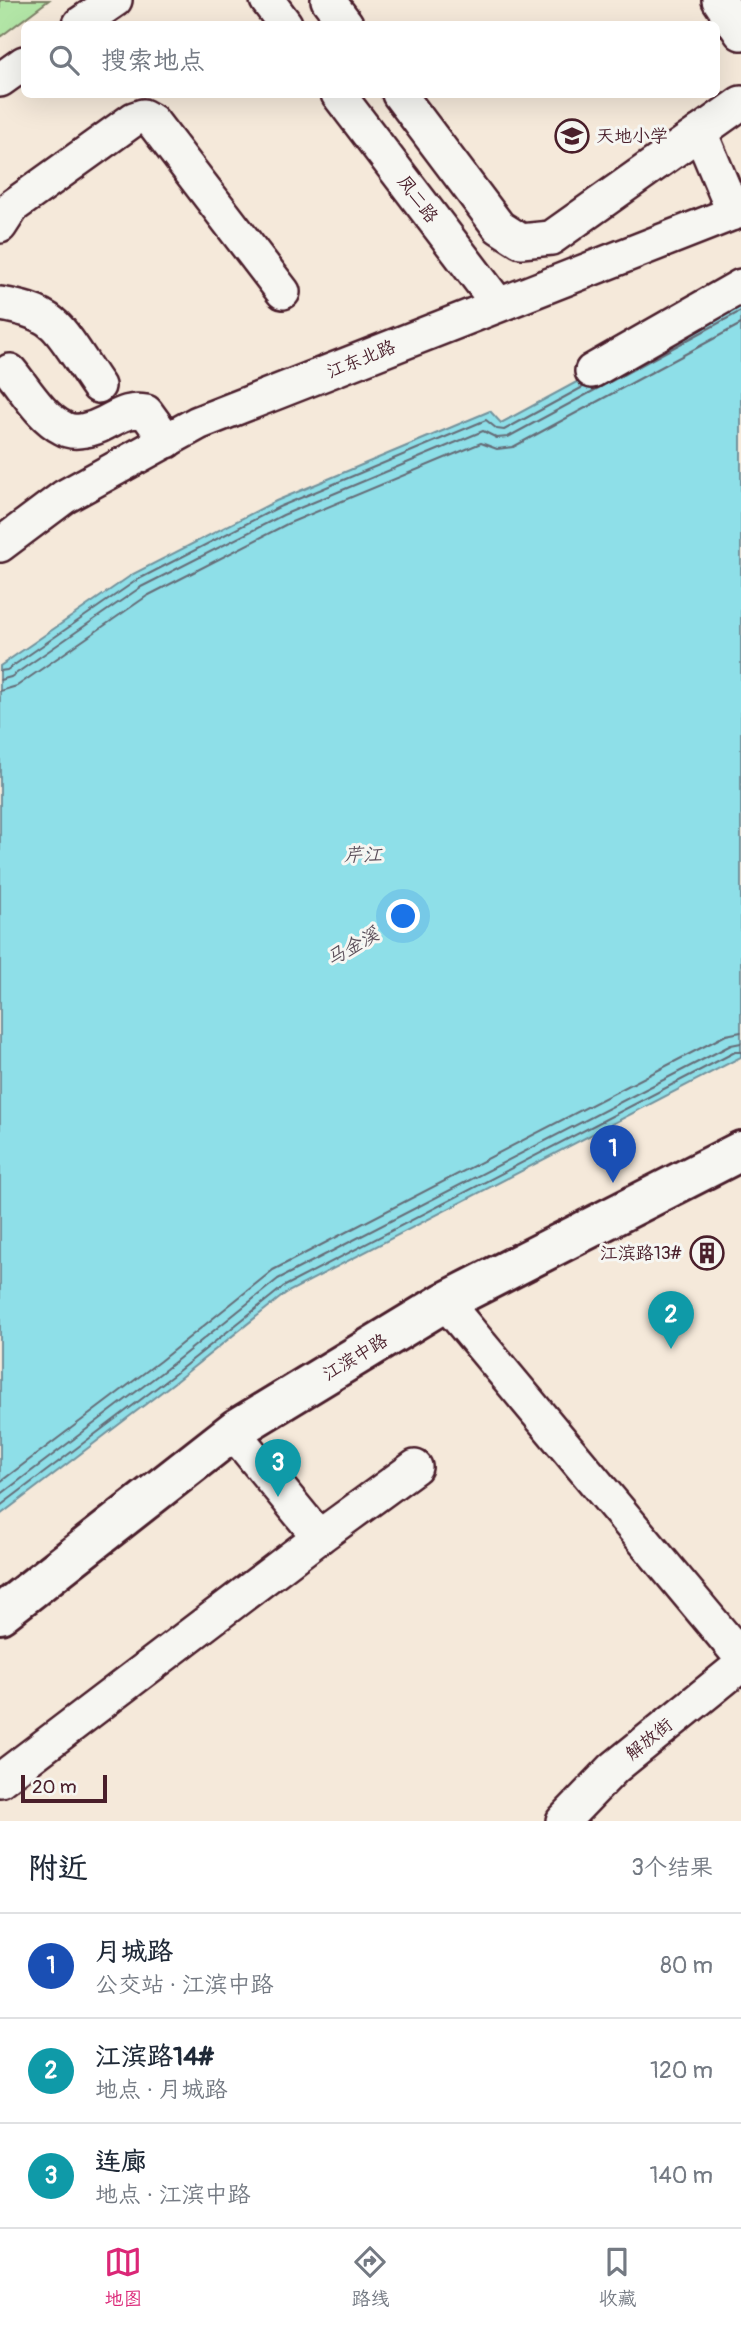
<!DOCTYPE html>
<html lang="zh">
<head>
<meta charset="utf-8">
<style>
  :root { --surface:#fff; --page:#f2f2f3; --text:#1f2937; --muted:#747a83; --line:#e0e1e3; --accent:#db2777 }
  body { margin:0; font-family:Pangolin,"LXGW WenKai TC",sans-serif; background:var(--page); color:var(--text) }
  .scale { position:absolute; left:21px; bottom:18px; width:86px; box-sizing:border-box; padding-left:7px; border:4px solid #4a1f2b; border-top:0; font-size:19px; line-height:24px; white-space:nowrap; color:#4a1f2b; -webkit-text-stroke:5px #f6f6f2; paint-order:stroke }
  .you { position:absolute; left:404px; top:917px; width:24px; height:24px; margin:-18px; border:5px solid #fff; border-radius:50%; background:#1a73e8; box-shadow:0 0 0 10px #1a73e833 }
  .badge { display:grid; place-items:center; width:46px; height:46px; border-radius:50%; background:var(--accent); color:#fff; font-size:23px; font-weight:700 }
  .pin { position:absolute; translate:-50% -58px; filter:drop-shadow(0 2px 4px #0008) }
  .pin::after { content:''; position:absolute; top:37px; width:24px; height:21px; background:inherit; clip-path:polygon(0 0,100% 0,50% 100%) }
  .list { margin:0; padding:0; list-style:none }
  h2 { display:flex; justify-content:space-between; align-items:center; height:91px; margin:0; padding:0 28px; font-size:30px }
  h2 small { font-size:23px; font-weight:400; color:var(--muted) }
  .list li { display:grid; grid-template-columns:46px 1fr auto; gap:21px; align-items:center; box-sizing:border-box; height:105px; padding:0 28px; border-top:2px solid var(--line) }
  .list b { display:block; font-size:26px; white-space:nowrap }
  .list p { margin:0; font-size:23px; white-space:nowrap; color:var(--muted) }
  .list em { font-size:23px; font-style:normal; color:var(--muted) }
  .icon { flex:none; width:38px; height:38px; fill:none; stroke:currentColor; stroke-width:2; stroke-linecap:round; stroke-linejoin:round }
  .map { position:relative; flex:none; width:741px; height:1821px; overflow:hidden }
  .search { position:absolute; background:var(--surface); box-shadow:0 7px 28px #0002; left:21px; right:21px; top:21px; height:77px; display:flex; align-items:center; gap:18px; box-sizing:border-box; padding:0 24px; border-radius:10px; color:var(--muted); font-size:26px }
  .sheet { height:406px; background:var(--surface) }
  nav { display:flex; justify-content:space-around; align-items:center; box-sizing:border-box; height:98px; border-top:2px solid var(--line); background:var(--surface); font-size:19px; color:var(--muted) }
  nav a { display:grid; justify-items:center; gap:4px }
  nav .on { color:var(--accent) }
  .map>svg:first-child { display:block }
  .green { fill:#b2e5a6; stroke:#7e8268; stroke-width:2 }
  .water { fill:#8edfe8; stroke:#73929c; stroke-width:2 }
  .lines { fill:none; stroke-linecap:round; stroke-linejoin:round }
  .shore { stroke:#656c77; stroke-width:2 }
  .minor-casing { stroke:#4a1f2b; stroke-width:38 }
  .major-casing { stroke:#4a1f2b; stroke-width:44 }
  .minor { stroke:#f6f6f2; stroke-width:33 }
  .major { stroke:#f6f6f2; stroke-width:38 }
  .labels { text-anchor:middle; stroke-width:6; stroke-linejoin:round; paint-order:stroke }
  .poi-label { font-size:18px; fill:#4a1f2b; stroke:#f6f6f2; text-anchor:start }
  .street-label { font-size:18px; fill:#4a1f2b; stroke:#f6f6f2 }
  .water-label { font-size:19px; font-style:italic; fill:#5b4f5a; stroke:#f6f6f2 }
</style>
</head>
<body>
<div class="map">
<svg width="741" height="1821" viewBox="0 0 741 1821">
  <rect width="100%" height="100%" fill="#f5e9da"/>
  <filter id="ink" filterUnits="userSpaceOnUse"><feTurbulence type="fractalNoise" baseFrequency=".0143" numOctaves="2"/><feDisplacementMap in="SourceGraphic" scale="14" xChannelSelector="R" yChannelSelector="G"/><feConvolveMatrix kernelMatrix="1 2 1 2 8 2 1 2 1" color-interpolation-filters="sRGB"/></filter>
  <g filter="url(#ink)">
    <polygon class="green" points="0,0 49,0 0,37"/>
    <polygon class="water" points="741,293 741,1057 286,1293 176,1381 0,1515 0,666 133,574 276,501 490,411 501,423"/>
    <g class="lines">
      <g class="shore">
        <polyline points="0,671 7,670 137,580 279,507 486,420 497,429 504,430 583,387"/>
        <polyline points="0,680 11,677 141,587 283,515 483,431 497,438 508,437 741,311"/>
        <polyline points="0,691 17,686 147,596 287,524 481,443 497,449 513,447 741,324"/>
        <polyline points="0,1482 160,1361 273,1270 726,1035 741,1032"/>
        <polyline points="0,1495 166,1369 278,1279 731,1045 741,1043"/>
        <polyline points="0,1506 172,1376 283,1287 735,1052 741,1052"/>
      </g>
      <defs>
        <g id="minor">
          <polyline points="267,0 285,24"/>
          <polyline points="328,0 346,24"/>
          <polyline points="719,0 741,33"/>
          <polyline points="80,24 115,0"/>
          <polyline points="0,80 24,63"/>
          <polyline points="338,94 498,304"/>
          <polyline points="399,94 499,227 521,241 551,238 741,103"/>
          <polyline points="700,132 734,213"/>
          <polyline points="0,226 13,206 134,119 143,116 152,121 283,292"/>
          <path d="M0,304C18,307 38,311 52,323C65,333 87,371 98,386"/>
          <path d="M10,371C25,389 41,417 63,428C74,435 94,429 105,423C121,415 128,409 146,412L167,441"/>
          <polyline points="592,371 741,286"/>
          <polyline points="0,545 64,497 198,423 741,210"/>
          <polyline points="445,1302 741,1657"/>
          <polyline points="233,1432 319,1537"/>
          <polyline points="0,1780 319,1537 415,1467"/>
          <polyline points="563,1821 614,1768 741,1665"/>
        </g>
        <polyline id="major" points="0,1614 236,1429 445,1302 741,1151"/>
      </defs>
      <use href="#minor" class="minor-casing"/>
      <use href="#major" class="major-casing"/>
      <use href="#minor" class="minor"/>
      <use href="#major" class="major"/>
    </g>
  </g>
  <defs>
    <symbol id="school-ring" viewBox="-11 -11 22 22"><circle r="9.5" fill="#f6f6f2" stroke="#4a1f2b" stroke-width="1.5"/><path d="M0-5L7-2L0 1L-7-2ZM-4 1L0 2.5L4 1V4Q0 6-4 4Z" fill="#4a1f2b"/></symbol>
    <symbol id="building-ring" viewBox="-11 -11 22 22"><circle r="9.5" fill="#f6f6f2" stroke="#4a1f2b" stroke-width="1.5"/><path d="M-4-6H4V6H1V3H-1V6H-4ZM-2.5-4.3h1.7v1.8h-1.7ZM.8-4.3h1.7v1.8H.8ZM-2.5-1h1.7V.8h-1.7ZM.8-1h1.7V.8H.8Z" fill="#4a1f2b"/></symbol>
  </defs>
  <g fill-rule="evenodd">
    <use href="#school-ring" x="553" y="117" width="38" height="38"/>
    <use href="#building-ring" x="688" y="1234" width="38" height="38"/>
  </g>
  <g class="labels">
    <g class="poi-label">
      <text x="596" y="142">天地小学</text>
      <text x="682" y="1259" text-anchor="end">江滨路13#</text>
    </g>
    <g class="street-label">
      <text transform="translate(418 199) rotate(53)" y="6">凤二路</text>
      <text transform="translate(361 359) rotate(-22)" y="6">江东北路</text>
      <text transform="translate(355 1357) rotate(-31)" y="6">江滨中路</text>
      <text transform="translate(649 1739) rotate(-39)" y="6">解放街</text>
    </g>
    <g class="water-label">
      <text x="363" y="861">芹江</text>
      <text transform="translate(352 946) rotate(-30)" y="7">马金溪</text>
    </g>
  </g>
</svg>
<div class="scale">20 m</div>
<div class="you"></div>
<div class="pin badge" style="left:613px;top:1183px;background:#1a4fb4">1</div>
<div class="pin badge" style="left:671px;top:1349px;background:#0f9aa8">2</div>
<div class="pin badge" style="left:278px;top:1497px;background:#0f9aa8">3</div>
<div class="search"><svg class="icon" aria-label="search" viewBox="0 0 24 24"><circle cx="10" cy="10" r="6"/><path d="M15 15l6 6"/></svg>搜索地点</div>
</div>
<section class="sheet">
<h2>附近<small>3个结果</small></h2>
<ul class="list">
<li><span class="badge" style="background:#1a4fb4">1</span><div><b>月城路</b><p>公交站 · 江滨中路</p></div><em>80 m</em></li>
<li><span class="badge" style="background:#0f9aa8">2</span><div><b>江滨路14#</b><p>地点 · 月城路</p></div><em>120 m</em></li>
<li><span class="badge" style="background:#0f9aa8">3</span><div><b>连廊</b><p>地点 · 江滨中路</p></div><em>140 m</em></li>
</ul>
</section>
<nav>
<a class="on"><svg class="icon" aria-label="map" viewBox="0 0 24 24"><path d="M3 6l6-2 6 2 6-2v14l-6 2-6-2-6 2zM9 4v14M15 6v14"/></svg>地图</a>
<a><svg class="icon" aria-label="directions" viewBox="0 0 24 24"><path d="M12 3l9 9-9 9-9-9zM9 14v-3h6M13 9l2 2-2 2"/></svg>路线</a>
<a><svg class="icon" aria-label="saved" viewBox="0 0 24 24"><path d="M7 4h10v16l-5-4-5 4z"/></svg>收藏</a>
</nav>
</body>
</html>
